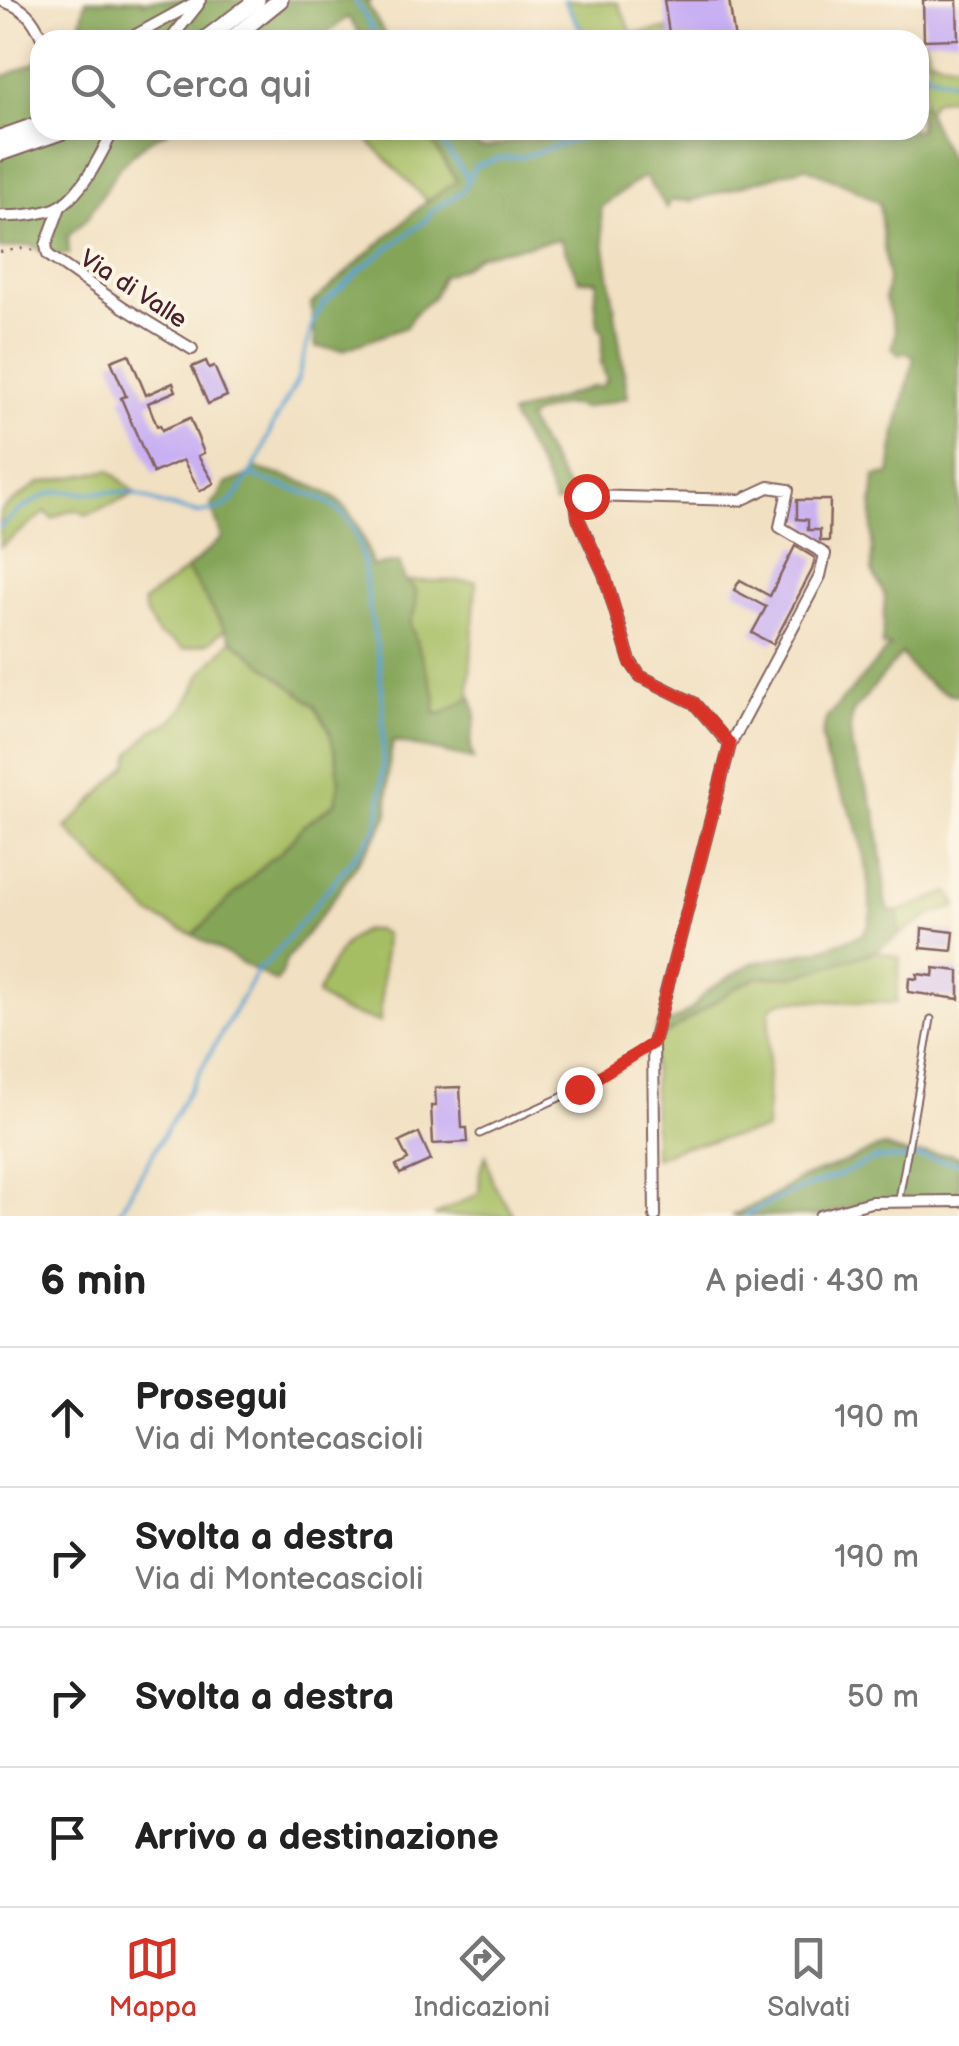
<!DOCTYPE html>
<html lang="it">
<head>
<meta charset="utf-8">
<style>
  :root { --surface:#fff; --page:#f2f2f2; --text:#222; --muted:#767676; --line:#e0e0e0; --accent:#d93025 }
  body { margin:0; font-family:"Balsamiq Sans",sans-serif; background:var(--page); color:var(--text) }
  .stop { position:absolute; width:30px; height:30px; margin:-22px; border:8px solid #d93025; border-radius:50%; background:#fff }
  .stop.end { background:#d93025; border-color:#fff; box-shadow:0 2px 10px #0008 }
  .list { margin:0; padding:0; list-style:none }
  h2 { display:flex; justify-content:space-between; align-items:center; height:130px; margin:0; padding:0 40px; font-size:42px }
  h2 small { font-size:32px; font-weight:400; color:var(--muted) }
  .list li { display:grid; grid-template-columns:65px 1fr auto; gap:30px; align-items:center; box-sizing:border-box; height:140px; padding:0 40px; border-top:2px solid var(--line) }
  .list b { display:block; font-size:38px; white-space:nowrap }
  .list p { margin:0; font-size:32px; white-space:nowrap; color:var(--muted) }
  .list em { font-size:32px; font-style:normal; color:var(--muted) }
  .icon { flex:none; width:55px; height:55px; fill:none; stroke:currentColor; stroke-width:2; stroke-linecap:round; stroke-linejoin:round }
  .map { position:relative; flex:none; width:959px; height:1216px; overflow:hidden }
  .search { position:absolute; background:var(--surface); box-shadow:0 5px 15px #0003; left:30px; right:30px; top:30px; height:110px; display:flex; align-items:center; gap:25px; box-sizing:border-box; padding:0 35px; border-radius:30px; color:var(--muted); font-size:38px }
  .sheet { height:690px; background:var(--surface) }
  nav { display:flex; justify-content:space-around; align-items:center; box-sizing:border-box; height:140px; border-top:2px solid var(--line); background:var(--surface); font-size:28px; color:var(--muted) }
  nav a { display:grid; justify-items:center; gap:5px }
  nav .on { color:var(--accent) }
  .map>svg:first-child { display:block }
  .green { fill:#a6be63; stroke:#786e47; stroke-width:2.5 }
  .forest { fill:#84a559; stroke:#676242; stroke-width:2.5 }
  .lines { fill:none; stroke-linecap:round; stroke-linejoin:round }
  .stream { stroke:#5ca2d2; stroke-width:4 }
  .building { fill:#c9b0f3 }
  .service-casing { stroke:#846360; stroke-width:9 }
  .minor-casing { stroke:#846360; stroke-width:14 }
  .trunk-casing { stroke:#846360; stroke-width:19 }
  .path { stroke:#846360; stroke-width:2.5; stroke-dasharray:2.5 8; stroke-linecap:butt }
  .service { stroke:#fff; stroke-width:5 }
  .minor { stroke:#fff; stroke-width:10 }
  .trunk { stroke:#fff; stroke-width:15 }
  .route { stroke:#d93025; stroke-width:12 }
  .labels { text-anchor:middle; stroke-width:8; stroke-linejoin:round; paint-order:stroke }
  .street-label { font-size:25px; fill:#4a1f2b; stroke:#fcf5e5 }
</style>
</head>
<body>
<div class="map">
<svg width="959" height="1216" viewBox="0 0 959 1216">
  <rect width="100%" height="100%" fill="#fcf5e5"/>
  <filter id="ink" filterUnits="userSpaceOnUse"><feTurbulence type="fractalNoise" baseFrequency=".01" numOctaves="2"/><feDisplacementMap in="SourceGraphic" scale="20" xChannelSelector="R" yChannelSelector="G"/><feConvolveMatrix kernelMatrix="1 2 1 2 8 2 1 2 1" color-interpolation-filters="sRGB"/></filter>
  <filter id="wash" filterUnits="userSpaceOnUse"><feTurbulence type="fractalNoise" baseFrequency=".0048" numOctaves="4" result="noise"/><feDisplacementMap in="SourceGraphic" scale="40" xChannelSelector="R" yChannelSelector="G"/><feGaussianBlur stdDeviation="2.25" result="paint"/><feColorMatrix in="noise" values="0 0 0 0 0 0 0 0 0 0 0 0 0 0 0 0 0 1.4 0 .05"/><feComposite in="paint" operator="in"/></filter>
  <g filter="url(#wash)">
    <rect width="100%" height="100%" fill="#f1e0c1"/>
    <g class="green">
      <polygon points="564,0 618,3 632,33 668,29 670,40 587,40"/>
      <path d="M919,40H924L929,56L940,61L959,64V98H946L933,101L926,112C919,94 924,78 929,60L919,57Z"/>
      <polygon points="358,130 424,130 458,181 427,201"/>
      <path d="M110,470L136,494L86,515C74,505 64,512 53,519L46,512L0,547V511L39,483Z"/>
      <polygon points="187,569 225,629 210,642 184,649 173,641 158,635 146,614 143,602"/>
      <polygon points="405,581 476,581 469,691 471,697 443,713 434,714 410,624 416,606"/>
      <polygon points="232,640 313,704 329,729 337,761 339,784 335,803 303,826 280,853 269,860 193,935 151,915 66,828 128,765 131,753 153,730 170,722 184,707 193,693 201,674"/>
      <polygon points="949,892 957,906 932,915 899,935 898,912"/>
      <path d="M364,930H377L385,934L380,1022L341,1011L317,995C328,971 339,942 364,930Z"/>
      <path d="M876,951L900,958L896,1003L793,1000C782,1000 776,1002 770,1010L766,1130L682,1147L654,1158L653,1043L737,987L757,978L797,976Z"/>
      <polygon points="486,1155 493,1183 514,1216 434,1216 479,1193 480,1171"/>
    </g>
    <g class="forest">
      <polygon points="86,0 141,0 143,2 150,0 257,0 204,40 52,40 56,34 78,36"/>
      <polygon points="280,0 372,0 367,3 388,40 364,40 348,17 318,40 230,40"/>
      <polygon points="40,58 40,124 0,138 0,78 37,62"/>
      <path d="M919,103H923L959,181V695C939,695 909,672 902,653L853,712L850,728L852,748L876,814L884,875L885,902L889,911L898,912L899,935L876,951L797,976L756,978L737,987L653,1043L657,1027L677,1019L692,1009L700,998L710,989L752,963L819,950L863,934L869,924L871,911L866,863L856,823L826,760L822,737L826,719L890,646H882L885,596L872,571V507L875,476L890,474L896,431L914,358L907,352L899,355L892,348L896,333L885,298L888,280L879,203L850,186L805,167L691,201L671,200L667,208L644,176L601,207L602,229L628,397L583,408L575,405H562L534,414L527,420L567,488H573L567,499L555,504L544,476L510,415L594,386L602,387L607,379L601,364L603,334L598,325L595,299L597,281L579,280L560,239L479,255L464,267L442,276L434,296L414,314L406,327L343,350L316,347L311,304L427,201L457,181L424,130H462L479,147L485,148L514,141L561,136L566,130H919Z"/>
      <polygon points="66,130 170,130 147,142 120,166 86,220 68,235 69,254 48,255 30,245 0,249 0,153"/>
      <path d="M254,468C321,486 354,492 372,566L399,562L405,581L416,590V606L410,624L436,697L435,714L443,713L471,697C480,722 473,719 471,741C470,747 472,753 473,759L393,741L388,769V814L380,830L329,905L286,960L282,974L276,982L193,935L269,860L280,853L303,826L335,803L339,784L337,761L329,729L313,704L232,640L187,569L222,538L211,505L218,498L225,484L250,475Z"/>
      <polygon points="882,1146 907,1154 950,1154 959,1157 959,1201 871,1202 820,1216 731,1216 770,1198 799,1179 843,1163"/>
    </g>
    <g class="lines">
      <g class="stream">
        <polyline points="355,0 379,40"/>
        <polyline points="564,0 587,40"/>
        <polyline points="919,71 959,83"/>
        <polyline points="432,130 468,178"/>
        <polyline points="0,527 20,510 46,495 60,491 84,493 119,492 136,494 163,505 199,513 221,509 233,500 243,486 261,455 272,427 297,381 313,322 323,304 365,266 425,221 432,211 463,191 475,166 497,159 521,157 607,130"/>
        <path d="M117,1216L259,968L269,961L375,831C382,813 381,797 382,778C384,741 384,706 380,669C377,646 372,623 368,600C364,575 364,540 347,519C320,487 283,492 250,474"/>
        <polyline points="744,1216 785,1195 842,1174 877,1158 904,1159 914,1156 959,1163"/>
      </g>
    </g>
    <g id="blocks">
      <g class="building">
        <polygon points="664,0 729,0 735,40 670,40"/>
        <polygon points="923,0 957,0 958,39 924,40"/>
        <polygon points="129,354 146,395 173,383 176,391 148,403 157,426 160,425 162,430 190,418 204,453 198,456 214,483 200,491 183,460 153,473 121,398 126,396 111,361"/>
        <polygon points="206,361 209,368 214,366 227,396 208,404 192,367"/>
        <polygon points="797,500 830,500 829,541 820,541 820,530 808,530 808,520 797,519"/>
        <polygon points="795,546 815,558 812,570 773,644 752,633 766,607 734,590 740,580 770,596"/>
        <polygon points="922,928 954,932 952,951 921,948"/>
        <polygon points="934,968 959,971 959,999 908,992 909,978 917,979 917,974 933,976"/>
        <polygon points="460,1087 462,1128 467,1128 468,1142 433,1144 431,1106 436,1106 435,1088"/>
        <polygon points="419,1133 431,1160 400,1174 396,1166 408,1160 399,1142"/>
      </g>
    </g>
  </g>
  <g filter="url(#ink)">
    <use href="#blocks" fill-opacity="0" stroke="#846360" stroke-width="2.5"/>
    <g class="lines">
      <defs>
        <g id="service">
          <polyline points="480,1134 579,1089 650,1044"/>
          <polyline points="899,1199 931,1019"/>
        </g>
        <g id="minor">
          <path d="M0,0C25,8 32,16 43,40"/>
          <polyline points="127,40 200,0"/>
          <polyline points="170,40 198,5"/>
          <polyline points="60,207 46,245 48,255 123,307 192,349"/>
          <path d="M0,216C16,217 49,214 62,205C85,188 99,158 112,133"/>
          <polyline points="655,1216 653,1043 657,1027 730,745 820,576 825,554 780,527 788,490 769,487 741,500 587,496 576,503 578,518 604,574 630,661 640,676 694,703 730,745"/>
          <polyline points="820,1216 871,1202 959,1201"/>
        </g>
        <g id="trunk">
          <polyline points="204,40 257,0"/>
          <polyline points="230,40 280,0"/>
          <polyline points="0,138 40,124"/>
          <polyline points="0,153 66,130"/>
        </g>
      </defs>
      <use href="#service" class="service-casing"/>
      <use href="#minor" class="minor-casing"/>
      <use href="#trunk" class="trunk-casing"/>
      <polyline class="path" points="0,252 24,248 37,252"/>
      <use href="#service" class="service"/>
      <use href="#minor" class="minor"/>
      <use href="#trunk" class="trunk"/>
    </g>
  </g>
  <g class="lines" filter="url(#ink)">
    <polyline class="route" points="579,1089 653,1043 730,744 694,703 640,676 630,662 604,574 578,518 576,502 586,496"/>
  </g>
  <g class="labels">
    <g class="street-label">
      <text transform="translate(134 288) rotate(33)" y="9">Via di Valle</text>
    </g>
  </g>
</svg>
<div class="stop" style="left:586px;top:496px"></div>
<div class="stop end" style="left:579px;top:1089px"></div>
<div class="search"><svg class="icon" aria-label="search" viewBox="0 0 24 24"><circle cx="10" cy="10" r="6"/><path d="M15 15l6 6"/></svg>Cerca qui</div>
</div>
<section class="sheet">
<h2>6 min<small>A piedi · 430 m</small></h2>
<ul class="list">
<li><svg class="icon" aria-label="ahead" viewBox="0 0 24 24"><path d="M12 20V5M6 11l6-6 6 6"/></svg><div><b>Prosegui</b><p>Via di Montecascioli</p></div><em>190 m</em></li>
<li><svg class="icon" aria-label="right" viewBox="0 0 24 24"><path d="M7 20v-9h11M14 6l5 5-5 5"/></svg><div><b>Svolta a destra</b><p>Via di Montecascioli</p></div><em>190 m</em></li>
<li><svg class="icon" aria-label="right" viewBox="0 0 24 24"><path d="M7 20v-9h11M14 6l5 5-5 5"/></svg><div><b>Svolta a destra</b></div><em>50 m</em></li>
<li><svg class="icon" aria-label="arrive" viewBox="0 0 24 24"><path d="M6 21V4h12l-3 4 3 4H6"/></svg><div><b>Arrivo a destinazione</b></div></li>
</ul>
</section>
<nav>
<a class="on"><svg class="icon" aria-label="map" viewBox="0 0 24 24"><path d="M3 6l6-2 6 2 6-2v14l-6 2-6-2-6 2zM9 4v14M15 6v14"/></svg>Mappa</a>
<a><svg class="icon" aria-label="directions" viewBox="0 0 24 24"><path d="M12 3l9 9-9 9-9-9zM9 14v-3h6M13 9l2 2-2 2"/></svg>Indicazioni</a>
<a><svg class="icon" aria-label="saved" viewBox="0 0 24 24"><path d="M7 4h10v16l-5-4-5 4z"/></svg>Salvati</a>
</nav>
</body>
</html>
